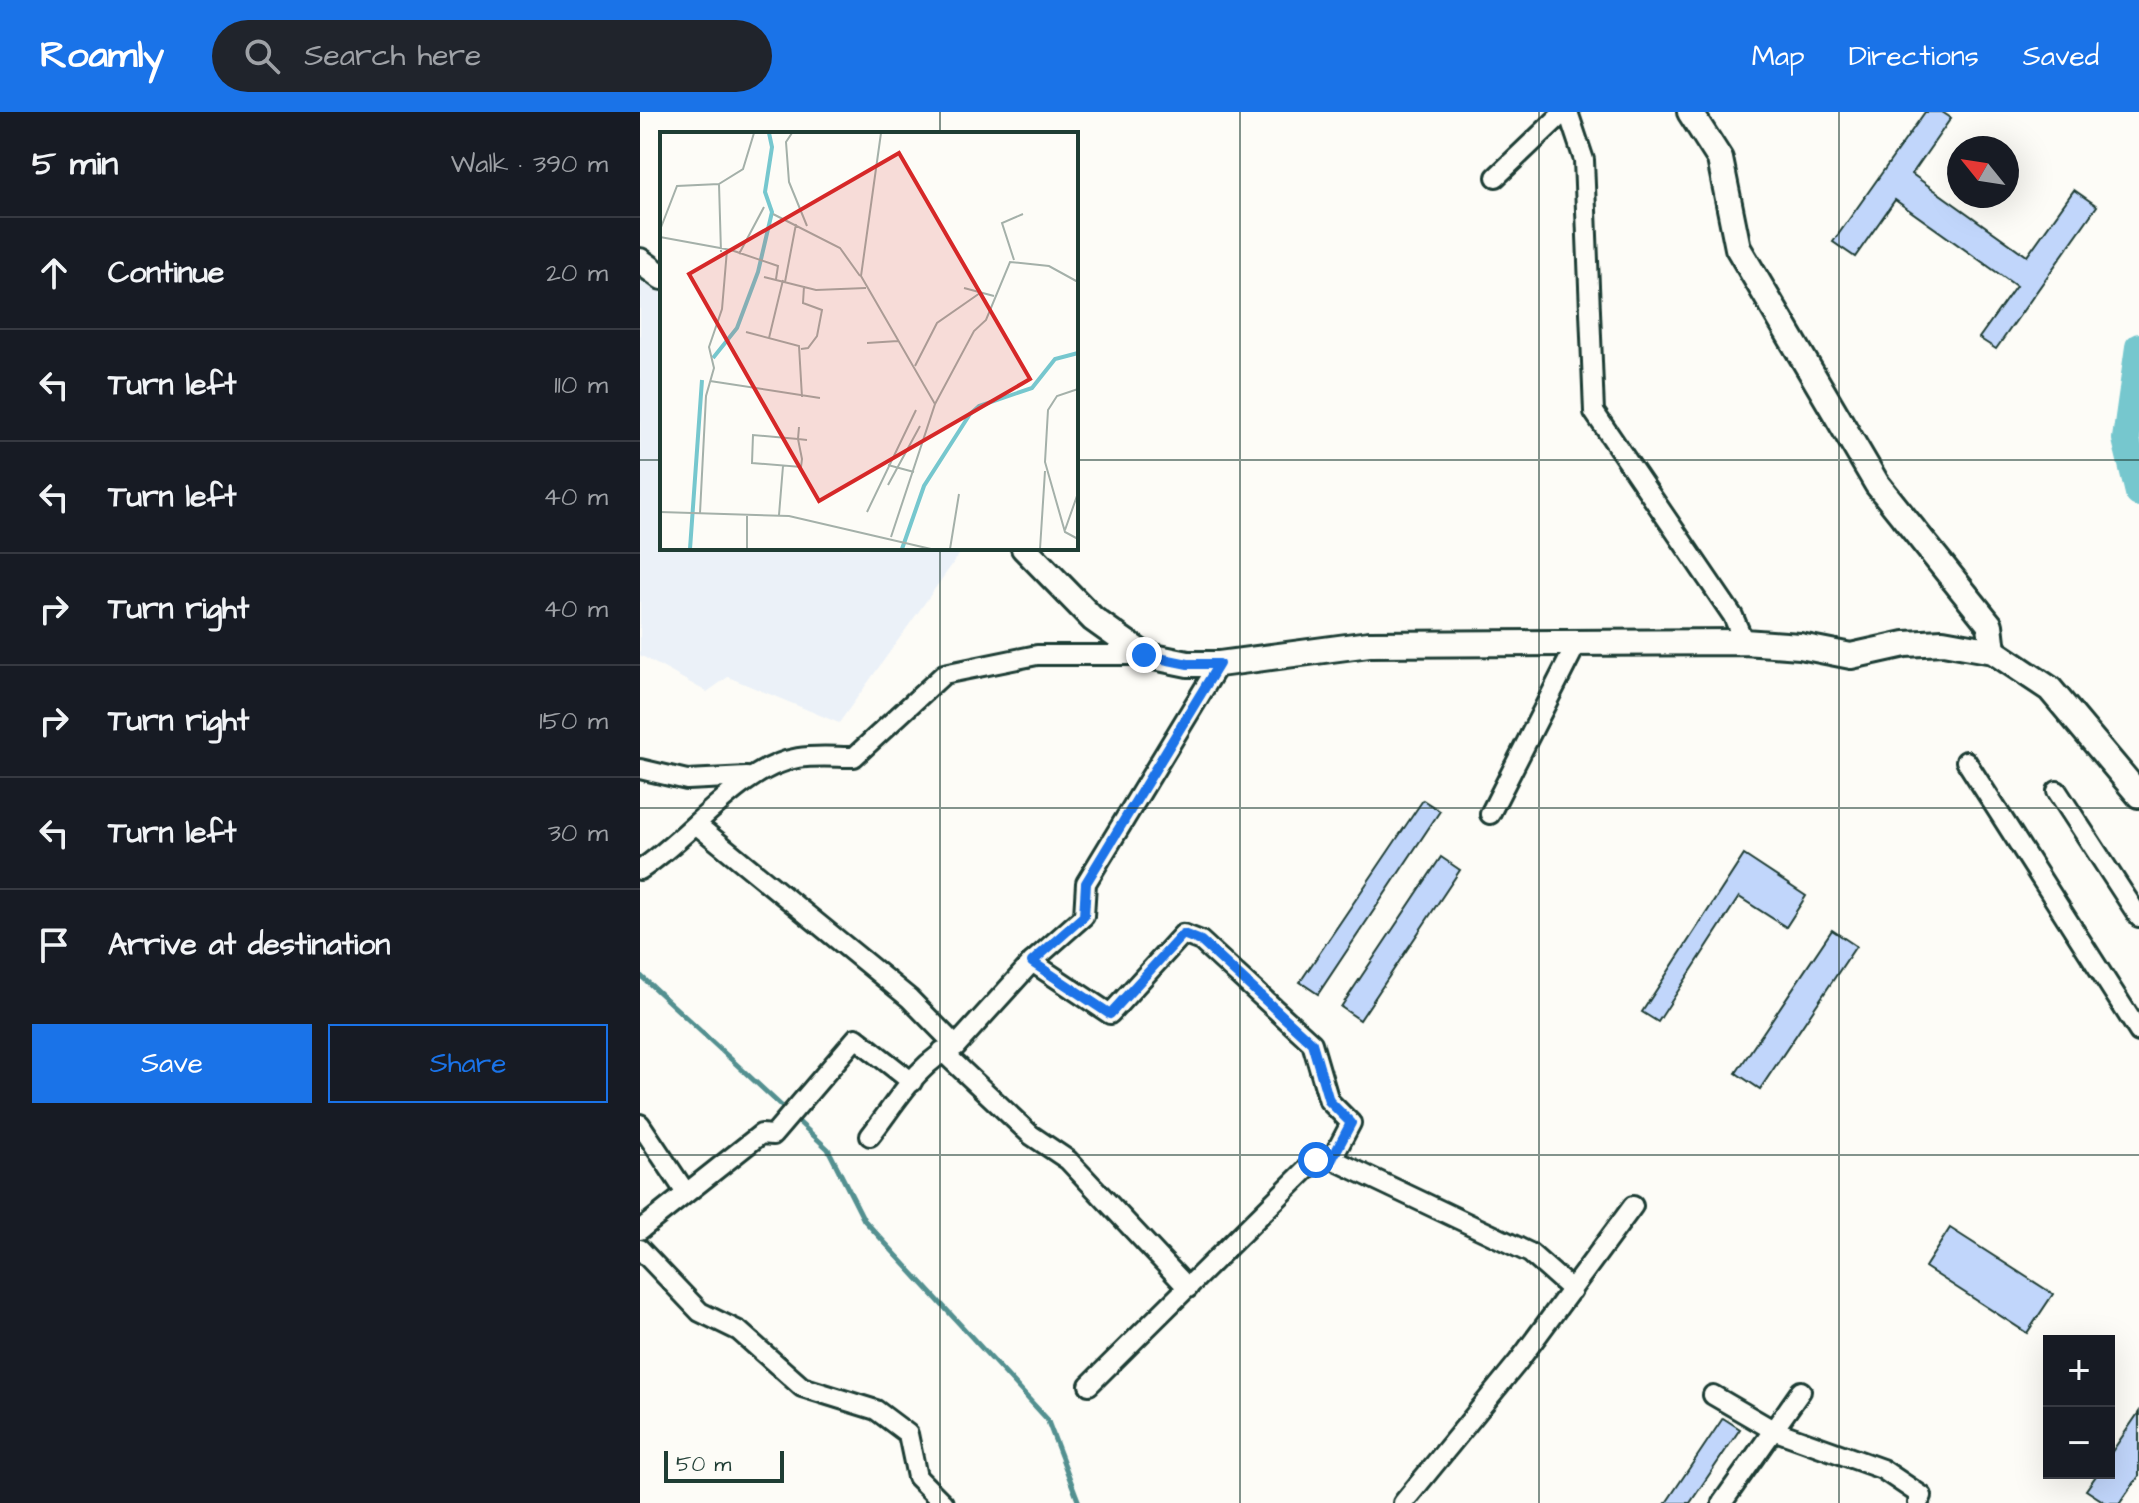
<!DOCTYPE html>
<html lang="en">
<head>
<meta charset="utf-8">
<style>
  :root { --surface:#171b24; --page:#20242c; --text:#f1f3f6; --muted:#9ea1a6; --line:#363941; --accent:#1a73e8 }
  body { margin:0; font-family:"Architects Daughter",sans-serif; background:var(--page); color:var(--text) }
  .controls { position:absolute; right:24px; bottom:24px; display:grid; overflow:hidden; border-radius:0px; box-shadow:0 8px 32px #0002 }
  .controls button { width:72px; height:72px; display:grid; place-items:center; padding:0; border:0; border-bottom:2px solid var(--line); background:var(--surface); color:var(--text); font:40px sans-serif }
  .compass { position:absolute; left:1307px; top:24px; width:72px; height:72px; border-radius:50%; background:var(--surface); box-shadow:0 8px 32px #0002; rotate:300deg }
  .scale { position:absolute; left:24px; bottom:20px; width:120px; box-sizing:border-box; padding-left:8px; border:4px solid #1f3d34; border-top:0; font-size:22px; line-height:28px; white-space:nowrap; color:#1f3d34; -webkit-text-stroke:6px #fdfcf7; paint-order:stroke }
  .stop { position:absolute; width:24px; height:24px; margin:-18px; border:6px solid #1a73e8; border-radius:50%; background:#fff }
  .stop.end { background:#1a73e8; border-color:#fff; box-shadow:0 2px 8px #0008 }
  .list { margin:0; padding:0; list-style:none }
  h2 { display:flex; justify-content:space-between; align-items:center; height:104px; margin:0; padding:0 32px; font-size:34px }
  h2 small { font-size:26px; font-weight:400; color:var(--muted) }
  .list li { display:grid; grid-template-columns:52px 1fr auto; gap:24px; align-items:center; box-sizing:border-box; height:112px; padding:0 32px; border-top:2px solid var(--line) }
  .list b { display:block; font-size:30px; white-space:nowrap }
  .list em { font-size:26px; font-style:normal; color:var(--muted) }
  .actions { display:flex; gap:16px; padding:24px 32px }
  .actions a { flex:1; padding:18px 0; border:2px solid var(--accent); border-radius:0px; text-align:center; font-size:28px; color:var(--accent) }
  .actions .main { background:var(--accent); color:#fff }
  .icon { flex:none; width:44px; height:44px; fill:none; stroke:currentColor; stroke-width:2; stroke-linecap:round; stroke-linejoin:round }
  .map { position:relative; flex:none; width:1499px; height:1391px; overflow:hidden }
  header { display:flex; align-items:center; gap:48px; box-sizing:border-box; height:112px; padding:0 40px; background:var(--accent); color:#fff }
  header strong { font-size:38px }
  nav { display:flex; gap:44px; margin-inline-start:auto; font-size:28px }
  .search { width:560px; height:72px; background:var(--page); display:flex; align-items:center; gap:20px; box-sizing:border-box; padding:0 28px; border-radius:44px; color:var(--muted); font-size:30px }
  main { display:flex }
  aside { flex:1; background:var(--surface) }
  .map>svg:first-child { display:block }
  .built { fill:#ebf1f8 }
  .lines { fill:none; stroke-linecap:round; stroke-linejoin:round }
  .stream { stroke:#539090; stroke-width:5 }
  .river { stroke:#76c7ce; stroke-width:28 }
  .building { fill:#c1d6fb; stroke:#1f3d34; stroke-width:2 }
  .street-casing { stroke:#1f3d34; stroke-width:24 }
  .secondary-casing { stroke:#1f3d34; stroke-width:30 }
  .street { stroke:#fdfcf7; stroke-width:18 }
  .secondary { stroke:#fdfcf7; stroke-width:24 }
  .route { stroke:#1a73e8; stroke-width:10 }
  .grid { fill:none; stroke:#1f3d34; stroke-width:2; stroke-opacity:0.55 }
  .inset-river { fill:none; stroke:#76c7ce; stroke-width:4 }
  .inset-road { fill:none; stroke:#a4b0a9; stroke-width:2 }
  .view { fill:#d62828; fill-opacity:0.15; stroke:#d62828; stroke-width:4 }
  .inset-edge { fill:none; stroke:#1f3d34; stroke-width:4 }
</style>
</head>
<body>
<header>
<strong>Roamly</strong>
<div class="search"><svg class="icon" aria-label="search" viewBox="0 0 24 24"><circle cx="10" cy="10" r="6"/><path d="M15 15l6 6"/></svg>Search here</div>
<nav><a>Map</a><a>Directions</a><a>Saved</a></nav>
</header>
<main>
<aside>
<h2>5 min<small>Walk · 390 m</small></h2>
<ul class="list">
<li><svg class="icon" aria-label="ahead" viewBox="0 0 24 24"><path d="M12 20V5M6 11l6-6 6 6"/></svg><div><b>Continue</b></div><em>20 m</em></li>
<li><svg class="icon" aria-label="left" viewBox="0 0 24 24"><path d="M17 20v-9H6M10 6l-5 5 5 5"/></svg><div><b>Turn left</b></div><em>110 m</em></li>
<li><svg class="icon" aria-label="left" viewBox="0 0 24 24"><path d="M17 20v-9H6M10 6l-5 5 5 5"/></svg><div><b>Turn left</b></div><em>40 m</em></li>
<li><svg class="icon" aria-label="right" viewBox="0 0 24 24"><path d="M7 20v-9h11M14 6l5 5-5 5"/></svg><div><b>Turn right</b></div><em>40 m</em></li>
<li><svg class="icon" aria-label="right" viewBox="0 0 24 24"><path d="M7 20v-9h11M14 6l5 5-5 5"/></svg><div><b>Turn right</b></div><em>150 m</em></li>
<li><svg class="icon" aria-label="left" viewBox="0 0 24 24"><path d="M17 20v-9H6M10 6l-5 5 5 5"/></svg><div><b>Turn left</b></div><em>30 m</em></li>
<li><svg class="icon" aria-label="arrive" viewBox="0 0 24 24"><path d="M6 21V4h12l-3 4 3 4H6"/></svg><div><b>Arrive at destination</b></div></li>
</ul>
<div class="actions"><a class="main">Save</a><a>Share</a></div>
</aside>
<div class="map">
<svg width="1499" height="1391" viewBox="0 0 1499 1391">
  <rect width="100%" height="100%" fill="#fdfcf7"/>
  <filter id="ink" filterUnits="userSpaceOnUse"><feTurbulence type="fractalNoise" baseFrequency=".0125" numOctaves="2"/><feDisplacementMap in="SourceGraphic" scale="16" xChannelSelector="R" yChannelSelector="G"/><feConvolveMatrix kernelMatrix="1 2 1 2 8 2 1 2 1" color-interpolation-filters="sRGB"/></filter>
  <g filter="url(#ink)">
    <polygon class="built" points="0,154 22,171 22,436 324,436 199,611 88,565 67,580 0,543"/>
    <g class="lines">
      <polyline class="stream" points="0,863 188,1037 224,1108 407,1307 439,1391"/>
      <polyline class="river" points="1499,235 1486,327 1499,381"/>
    </g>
    <g class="building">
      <polygon points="1285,0 1302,0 1311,6 1272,62 1387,144 1434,78 1457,94 1356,237 1339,226 1376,174 1255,88 1215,145 1193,130"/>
      <polygon points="783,688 800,699 678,882 660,870"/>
      <polygon points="1104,743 1166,784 1146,815 1099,785 1018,910 1002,900"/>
      <polygon points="801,745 820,758 720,908 701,895"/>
      <polygon points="1192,818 1216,834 1120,977 1096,961"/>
      <polygon points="1310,1116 1413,1182 1387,1221 1285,1155"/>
      <polygon points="1499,1300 1499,1364 1480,1391 1466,1391 1446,1378 1458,1361 1469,1361 1469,1344"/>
      <polygon points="1083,1306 1100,1317 1050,1391 1026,1391"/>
    </g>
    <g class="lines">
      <defs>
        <g id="street">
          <polyline points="928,0 944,48 954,300 1093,504 1104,530"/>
          <polyline points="856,65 924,0"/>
          <polyline points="1326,649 1499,920"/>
          <polyline points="0,657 47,668 107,665"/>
          <polyline points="1417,679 1499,805"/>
          <polyline points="850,702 936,533"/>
          <polyline points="57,713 269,886 316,934"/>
          <path d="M0,758C51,725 99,656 158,646C176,643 196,645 214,645L304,562L397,543H504"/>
          <polyline points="392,850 470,902 543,822 561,829 672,931 689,989 711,1011 692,1047"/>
          <polyline points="302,939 391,1023 428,1048 548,1176"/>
          <polyline points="0,1012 46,1081"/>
          <path d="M230,1024C254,994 279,948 316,934L392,850L444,804L446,771L579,552"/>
          <polyline points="0,1118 121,1022 133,1023 216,926 272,970"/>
          <polyline points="0,1137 60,1200 99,1219 162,1275 236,1298 268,1322 277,1365 303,1391"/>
          <polyline points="449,1273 676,1048 692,1047 890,1141 932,1178"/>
          <polyline points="1073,1283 1133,1318 1242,1357 1282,1384 1278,1391"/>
          <polyline points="763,1391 878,1250 993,1094"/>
          <polyline points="1082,1391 1161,1279"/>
        </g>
        <g id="secondary">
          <polyline points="1050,0 1080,47 1098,136 1237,372 1350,513 1353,539"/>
          <polyline points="0,149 22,165"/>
          <polyline points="384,436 453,507 481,527 504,543 548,552 579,552 729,532 1104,530 1160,534 1211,544 1265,532 1303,530 1353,539 1410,577 1499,683"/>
        </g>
      </defs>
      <use href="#street" class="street-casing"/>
      <use href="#secondary" class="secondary-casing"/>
      <use href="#street" class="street"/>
      <use href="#secondary" class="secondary"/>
    </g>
  </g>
  <g class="lines" filter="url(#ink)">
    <polyline class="route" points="504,543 548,552 579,552 446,771 444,804 392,850 470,902 543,822 561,829 672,931 689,989 711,1011 692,1047 676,1048"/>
  </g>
  <path class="grid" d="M300,0V22M600,0V1391M899,0V1391M1199,0V1391M0,348H22M436,348H1499M300,436V1391M0,696H1499M0,1043H1499"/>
  <g transform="translate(20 20)">
    <rect width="418" height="418" fill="#fdfcf7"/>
    <path class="inset-river" d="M53,226L77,196L98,140L112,80L105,60L112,15L109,1M30,417L42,248M242,417L264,354L310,282L319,274L372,256L395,227L418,221"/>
    <path class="inset-road" d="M132,1L126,10L129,50L147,94M221,1L201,144L275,272L231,405M113,82L180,116L200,144M0,98L17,54L59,52M0,105L71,118L118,134L116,147M61,120L59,52L83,37L94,1M79,122L104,75M354,128L342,91L363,82M104,145L156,158L206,156M125,150L136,92M304,156L334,164M86,200L139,214L142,265M109,206L123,148M207,211L238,209M141,217L148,216L157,204L162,178L143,171L144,154M255,234L277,191L320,161M50,249L160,266M418,257L397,264L388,278L385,330L405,400L418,407M275,272L314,199L326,188L350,130L389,134L418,150M139,295L138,307L142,327L141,335L92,331L93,303L138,307L147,308M228,333L254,340M228,353L260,294M0,380L129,384L271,417M207,380L256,278M40,381L46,264L54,236L49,215L62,177L67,118M87,382V417M119,383L123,334M405,398L418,361M290,417L299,362M380,417L385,339"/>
    <path class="view" d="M239,21L370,247L159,369L29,142Z"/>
    <rect width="418" height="418" class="inset-edge"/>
  </g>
</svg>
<div class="controls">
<button>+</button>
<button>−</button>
</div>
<svg class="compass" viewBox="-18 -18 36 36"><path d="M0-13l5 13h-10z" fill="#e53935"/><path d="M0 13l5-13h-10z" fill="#9ea1a6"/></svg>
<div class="scale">50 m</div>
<div class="stop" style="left:676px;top:1048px"></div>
<div class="stop end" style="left:504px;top:543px"></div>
</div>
</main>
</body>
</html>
